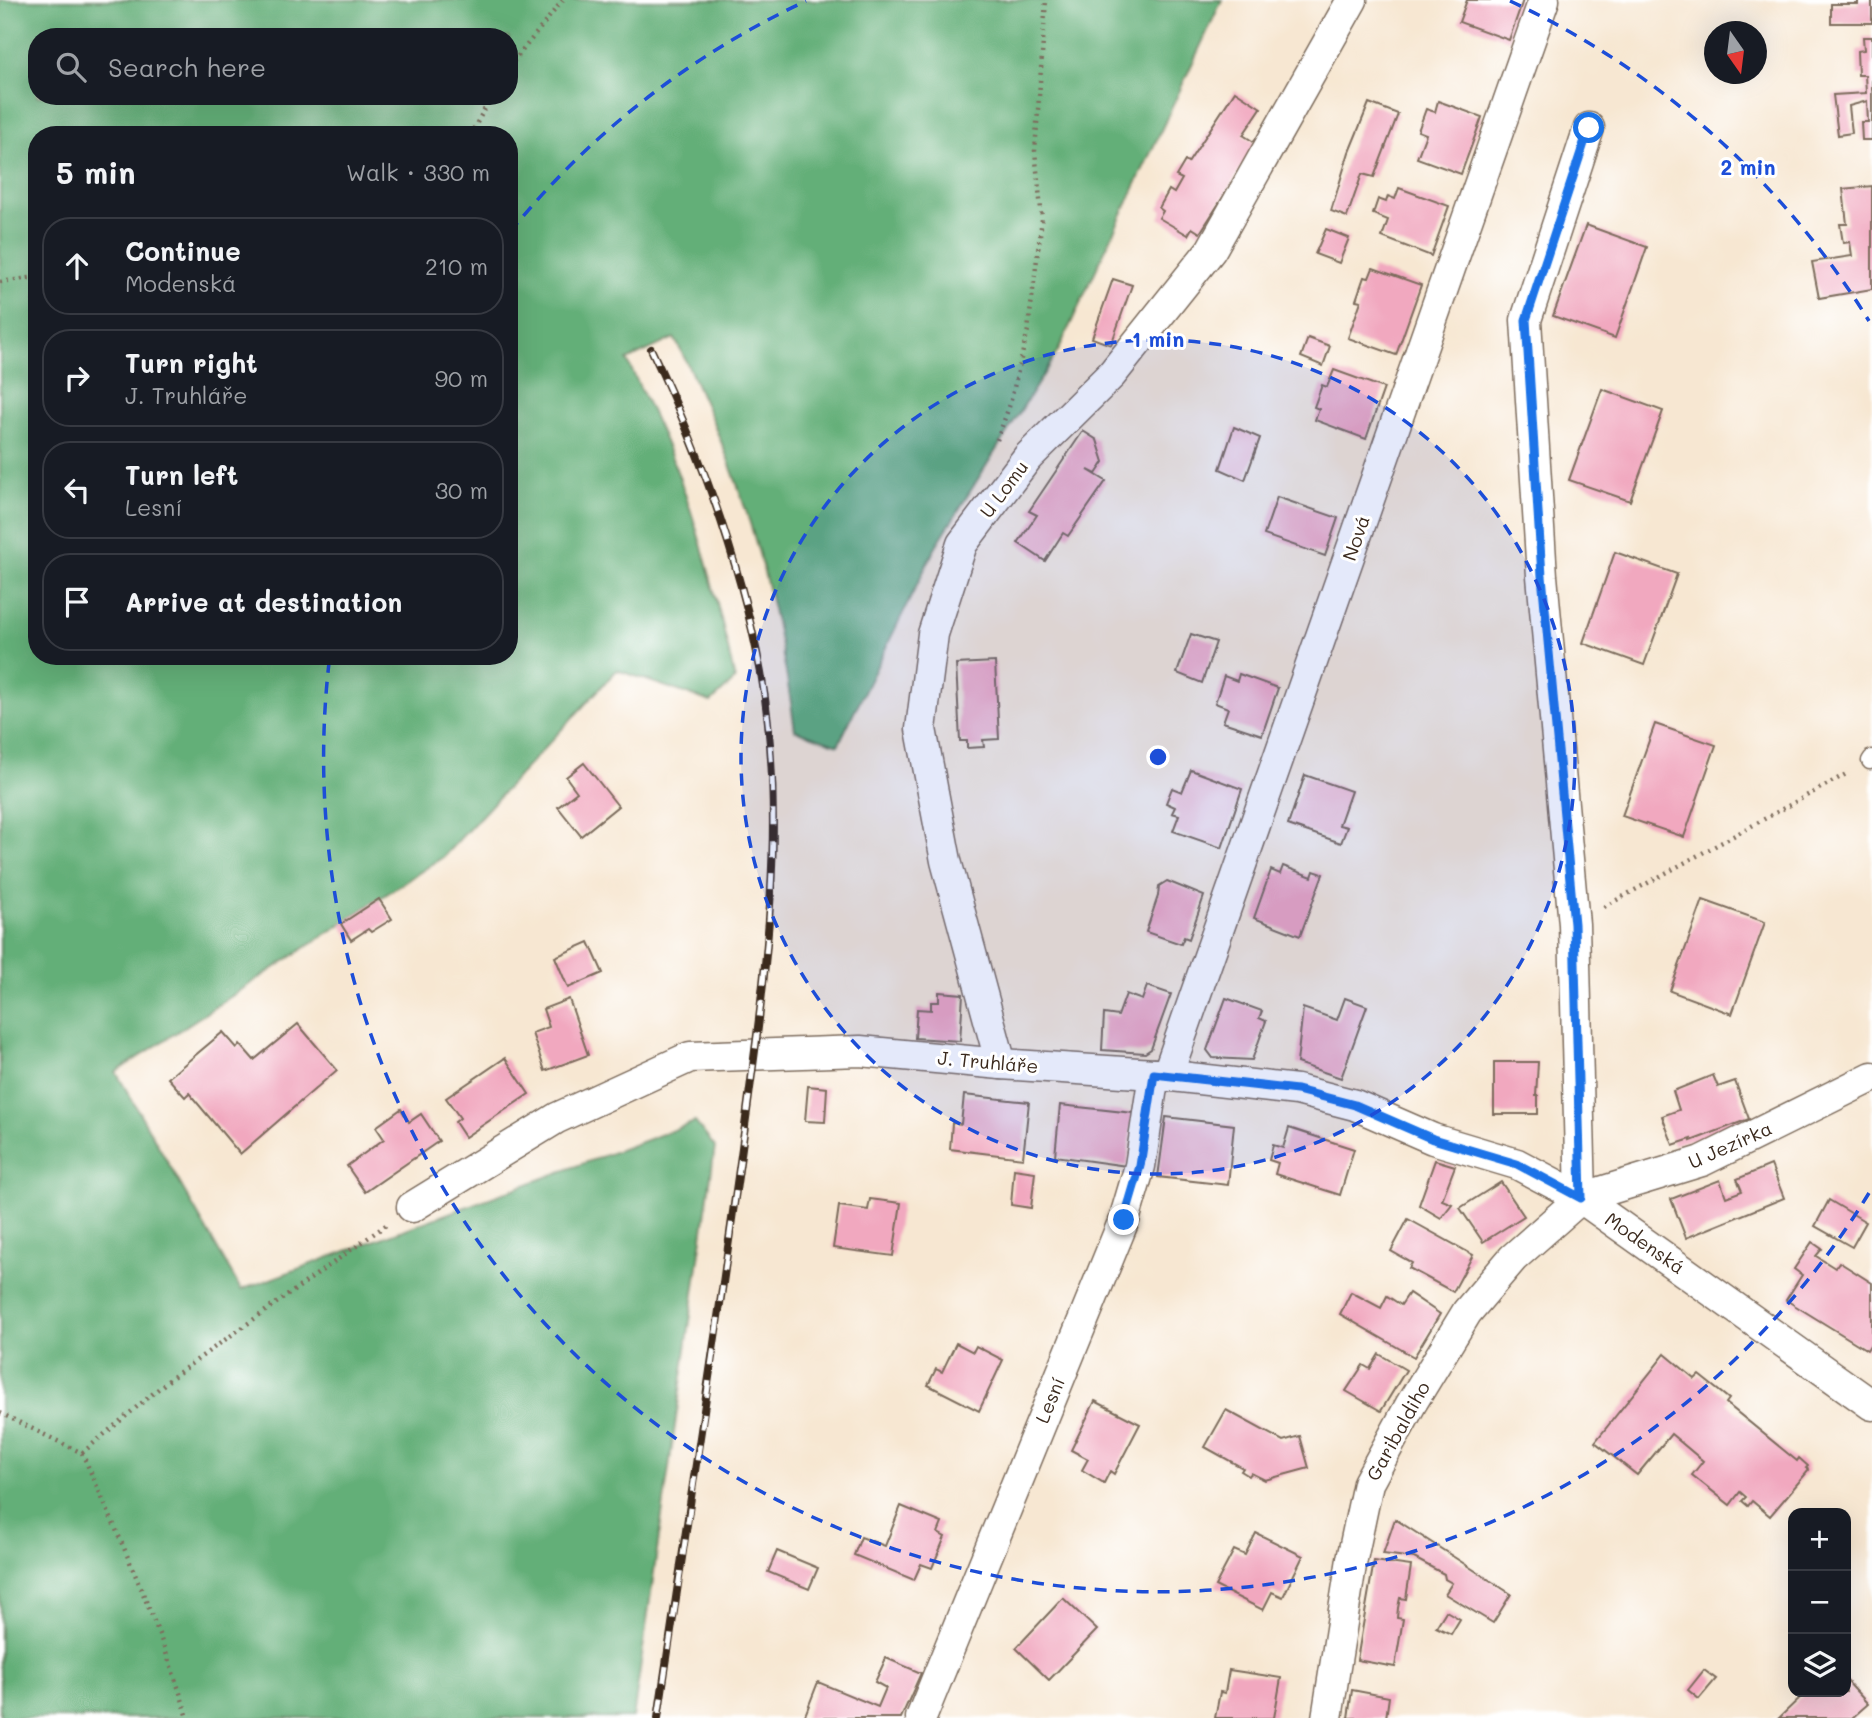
<!DOCTYPE html>
<html lang="en">
<head>
<meta charset="utf-8">
<style>
  :root { --surface:#171b24; --page:#20242c; --text:#f1f3f6; --muted:#9ea1a6; --line:#363941 }
  body { margin:0; font-family:Mali,sans-serif; background:var(--page); color:var(--text) }
  .controls { position:absolute; right:21px; bottom:21px; display:grid; overflow:hidden; border-radius:14px; box-shadow:0 7px 28px #0002 }
  .controls button { width:63px; height:63px; display:grid; place-items:center; padding:0; border:0; border-bottom:2px solid var(--line); background:var(--surface); color:var(--text); font:35px sans-serif }
  .compass { position:absolute; left:1704px; top:21px; width:63px; height:63px; border-radius:50%; background:var(--surface); box-shadow:0 7px 28px #0002; rotate:166deg }
  .stop { position:absolute; width:21px; height:21px; margin:-16px; border:5px solid #1a73e8; border-radius:50%; background:#fff }
  .stop.end { background:#1a73e8; border-color:#fff; box-shadow:0 2px 7px #0008 }
  .list { margin:0; padding:0; list-style:none }
  h2 { display:flex; justify-content:space-between; align-items:center; height:91px; margin:0; padding:0 28px; font-size:30px }
  h2 small { font-size:23px; font-weight:400; color:var(--muted) }
  .list li { display:grid; grid-template-columns:46px 1fr auto; gap:21px; align-items:center; box-sizing:border-box; height:98px; margin:0 14px 14px; padding:0 14px; border:2px solid var(--line); border-radius:28px }
  .list b { display:block; font-size:26px; white-space:nowrap }
  .list p { margin:0; font-size:23px; white-space:nowrap; color:var(--muted) }
  .list em { font-size:23px; font-style:normal; color:var(--muted) }
  .icon { flex:none; width:38px; height:38px; fill:none; stroke:currentColor; stroke-width:2; stroke-linecap:round; stroke-linejoin:round }
  .map { position:relative; flex:none; width:1872px; height:1718px; overflow:hidden }
  .search { position:absolute; background:var(--surface); box-shadow:0 7px 28px #0002; left:28px; top:28px; width:490px; height:77px; display:flex; align-items:center; gap:18px; box-sizing:border-box; padding:0 24px; border-radius:28px; color:var(--muted); font-size:26px }
  .panel { position:absolute; background:var(--surface); box-shadow:0 7px 28px #0002; left:28px; top:126px; width:490px; height:539px; border-radius:28px }
  .map>svg:first-child { display:block }
  .forest { fill:#63af78; stroke:#4f6c4b; stroke-width:2; fill-rule:evenodd }
  .building { fill:#f1a8bf }
  .lines { fill:none; stroke-linecap:round; stroke-linejoin:round }
  .lane-casing { stroke:#7d6c5d; stroke-width:19 }
  .street-casing { stroke:#7d6c5d; stroke-width:33 }
  .path { stroke:#7d6c5d; stroke-width:4.5; stroke-dasharray:2 5; stroke-linecap:butt }
  .lane { stroke:#fff; stroke-width:16 }
  .street { stroke:#fff; stroke-width:30 }
  .rail-casing { stroke:#3b2a1e; stroke-width:8 }
  .rail { stroke:#fff; stroke-width:5; stroke-dasharray:16; stroke-linecap:butt }
  .route { stroke:#1a73e8; stroke-width:9 }
  .ring { fill:none; stroke:#1d4ed8; stroke-width:3.5; stroke-dasharray:12 9 }
  .labels { text-anchor:middle; stroke-width:6; stroke-linejoin:round; paint-order:stroke }
  .street-label { font-size:19px; fill:#3b2a1e; stroke:#fff }
  .centre { fill:#1d4ed8; stroke:#fff; stroke-width:3.5 }
  .ring-label { font-size:21px; text-anchor:middle; font-weight:bold; fill:#1d4ed8; stroke:#fff; stroke-width:6; stroke-linejoin:round; paint-order:stroke }
</style>
</head>
<body>
<div class="map">
<svg width="1872" height="1718" viewBox="0 0 1872 1718">
  <rect width="100%" height="100%" fill="#fff"/>
  <filter id="ink" filterUnits="userSpaceOnUse"><feTurbulence type="fractalNoise" baseFrequency=".0143" numOctaves="2"/><feDisplacementMap in="SourceGraphic" scale="14" xChannelSelector="R" yChannelSelector="G"/><feConvolveMatrix kernelMatrix="1 2 1 2 8 2 1 2 1" color-interpolation-filters="sRGB"/></filter>
  <filter id="wash" filterUnits="userSpaceOnUse"><feTurbulence type="fractalNoise" baseFrequency=".00686" numOctaves="4" result="noise"/><feDisplacementMap in="SourceGraphic" scale="28" xChannelSelector="R" yChannelSelector="G"/><feGaussianBlur stdDeviation="1.57" result="paint"/><feColorMatrix in="noise" values="0 0 0 0 0 0 0 0 0 0 0 0 0 0 0 0 0 1.4 0 .05"/><feComposite in="paint" operator="in"/></filter>
  <g filter="url(#wash)">
    <rect width="100%" height="100%" fill="#f7e7d2"/>
    <path class="forest" d="M0,0H1222L1058,351L936,546L838,745L795,730C779,613 748,494 697,386C690,370 683,353 674,338L627,360C647,402 668,444 683,488C705,550 721,615 735,680L711,702L617,670L443,857L116,1072L241,1290L695,1122L715,1147L633,1718H0ZM37,37H509V96H37ZM37,135H509V656H37Z"/>
    <g id="blocks">
      <g class="building">
        <polygon points="1467,0 1523,0 1509,40 1459,22"/>
        <polygon points="1858,0 1872,0 1872,23 1831,23 1831,4 1858,4"/>
        <polygon points="1863,37 1872,37 1872,140 1862,140 1861,122 1868,122 1867,101 1849,106 1852,133 1838,135 1833,95 1866,93 1865,75 1858,75 1857,51 1864,50"/>
        <polygon points="1235,91 1261,108 1243,135 1257,144 1200,233 1192,228 1188,235 1159,218 1163,211 1159,208 1169,190 1174,193 1182,179 1176,176 1185,161 1188,163"/>
        <polygon points="1438,101 1482,117 1461,174 1417,158 1426,134 1418,131 1426,109 1435,112"/>
        <polygon points="1369,103 1398,114 1374,177 1362,174 1347,217 1331,211 1349,152"/>
        <polygon points="1872,186 1872,289 1819,298 1812,262 1852,256 1850,242 1843,243 1840,224 1847,224 1843,189"/>
        <polygon points="1399,188 1449,206 1431,256 1382,237 1388,220 1373,214 1378,199 1386,202 1388,196 1395,199"/>
        <polygon points="1586,225 1647,247 1615,338 1553,316"/>
        <polygon points="1326,229 1349,238 1339,263 1315,254"/>
        <polygon points="1373,268 1421,285 1396,355 1348,338 1361,301 1356,300 1364,277 1369,278"/>
        <polygon points="1113,279 1132,285 1111,345 1092,338"/>
        <polygon points="1308,338 1330,346 1323,366 1301,357"/>
        <polygon points="1334,370 1384,388 1366,439 1315,420 1319,409 1314,407 1322,385 1327,387"/>
        <polygon points="1602,389 1663,411 1630,501 1569,480"/>
        <polygon points="1234,427 1260,438 1245,480 1220,469"/>
        <polygon points="1083,431 1097,440 1104,462 1096,474 1088,470 1106,481 1068,536 1063,533 1045,561 1018,543 1037,515 1029,511"/>
        <polygon points="1277,497 1338,518 1325,556 1264,535"/>
        <polygon points="1615,552 1677,574 1644,665 1583,643"/>
        <polygon points="1191,634 1216,642 1202,683 1177,673"/>
        <polygon points="995,662 999,739 983,740 984,747 967,748 967,741 960,741 956,664"/>
        <polygon points="1239,674 1278,688 1262,735 1223,722 1228,708 1215,703 1224,676 1237,681"/>
        <polygon points="1655,724 1716,745 1684,837 1622,816"/>
        <polygon points="584,763 618,806 581,836 558,807 577,792 566,777"/>
        <polygon points="1191,770 1242,789 1222,848 1173,831 1179,815 1172,813 1175,807 1166,803 1172,788 1182,792"/>
        <polygon points="1305,775 1351,791 1339,825 1347,827 1341,843 1288,825"/>
        <polygon points="1283,866 1312,877 1314,871 1323,874 1300,936 1254,918 1271,870 1280,874"/>
        <polygon points="1167,881 1204,896 1189,939 1184,937 1181,944 1146,932 1158,896 1159,886"/>
        <polygon points="379,899 392,919 371,932 368,929 351,940 341,924"/>
        <polygon points="1703,900 1765,922 1732,1014 1670,991"/>
        <polygon points="589,942 603,973 568,988 555,957"/>
        <polygon points="1147,986 1171,994 1151,1049 1145,1053 1102,1050 1104,1014 1118,1016 1126,994 1142,1000"/>
        <polygon points="939,992 963,994 960,1041 915,1038 917,1009 931,1010 931,1002 939,1002"/>
        <polygon points="1226,998 1262,1011 1259,1018 1266,1021 1252,1060 1213,1058 1207,1050"/>
        <polygon points="1345,998 1367,1006 1341,1078 1297,1063 1303,1008 1337,1020"/>
        <polygon points="569,999 588,1055 545,1071 532,1033 549,1027 543,1009"/>
        <polygon points="298,1024 337,1070 240,1154 189,1093 185,1097 168,1078 223,1032 237,1048 240,1044 254,1060"/>
        <polygon points="505,1058 529,1094 465,1137 455,1122 460,1118 446,1098"/>
        <polygon points="1494,1062 1538,1062 1536,1096 1538,1096 1538,1114 1494,1114"/>
        <polygon points="1713,1075 1718,1087 1735,1081 1749,1119 1691,1141 1691,1139 1673,1145 1662,1116 1679,1110 1673,1091"/>
        <polygon points="808,1086 827,1088 825,1122 805,1121"/>
        <polygon points="964,1095 1029,1102 1023,1158 950,1149 952,1123 961,1124"/>
        <polygon points="1060,1105 1133,1113 1127,1166 1055,1156"/>
        <polygon points="401,1109 409,1122 421,1114 439,1141 365,1192 347,1166 384,1139 376,1127"/>
        <polygon points="1166,1117 1234,1125 1228,1185 1158,1177"/>
        <polygon points="1289,1128 1354,1149 1340,1195 1275,1174 1278,1163 1269,1160 1273,1145 1283,1148"/>
        <polygon points="1435,1160 1455,1166 1442,1200 1452,1204 1441,1218 1419,1205"/>
        <polygon points="1771,1165 1784,1198 1686,1238 1671,1199 1720,1180 1726,1197 1742,1191 1737,1179"/>
        <polygon points="1014,1169 1035,1172 1031,1208 1011,1205"/>
        <polygon points="1501,1182 1524,1216 1483,1242 1460,1208"/>
        <polygon points="870,1199 901,1203 893,1256 833,1248 839,1206 868,1210"/>
        <polygon points="1829,1200 1866,1222 1852,1247 1815,1226"/>
        <polygon points="1408,1219 1473,1255 1453,1292 1409,1268 1412,1263 1391,1251"/>
        <polygon points="1812,1242 1822,1249 1816,1256 1835,1268 1839,1262 1872,1283 1872,1342 1867,1350 1786,1300 1802,1275 1794,1269"/>
        <polygon points="1351,1292 1381,1308 1387,1296 1401,1305 1409,1293 1440,1314 1414,1357 1340,1314"/>
        <polygon points="956,1343 973,1352 976,1346 1003,1360 979,1411 928,1385 936,1369 942,1372"/>
        <polygon points="1379,1354 1406,1370 1381,1411 1346,1391 1363,1365 1370,1369"/>
        <polygon points="1665,1354 1695,1379 1699,1375 1729,1399 1726,1403 1797,1461 1799,1458 1808,1466 1806,1468 1809,1470 1770,1516 1752,1501 1748,1506 1742,1501 1746,1497 1740,1492 1730,1505 1692,1475 1703,1461 1671,1434 1637,1475 1595,1442"/>
        <polygon points="1095,1401 1140,1424 1114,1474 1110,1471 1104,1483 1082,1470 1088,1459 1071,1450"/>
        <polygon points="1226,1410 1283,1441 1300,1436 1309,1468 1265,1480 1251,1473 1249,1476 1241,1471 1243,1468 1205,1447"/>
        <polygon points="901,1506 942,1523 938,1533 945,1537 932,1568 921,1564 914,1580 854,1555 861,1537 885,1546"/>
        <polygon points="1395,1519 1511,1594 1493,1623 1445,1594 1452,1583 1445,1579 1444,1574 1414,1558 1383,1554"/>
        <polygon points="1256,1533 1303,1556 1283,1597 1272,1592 1263,1610 1215,1586 1234,1550 1245,1555"/>
        <polygon points="777,1551 818,1568 809,1589 768,1572"/>
        <polygon points="1374,1561 1411,1566 1406,1599 1400,1598 1398,1608 1397,1618 1403,1619 1395,1667 1357,1660"/>
        <polygon points="1063,1598 1097,1630 1049,1680 1016,1648"/>
        <polygon points="1446,1611 1460,1619 1451,1634 1436,1627"/>
        <polygon points="886,1658 921,1673 901,1718 804,1718 818,1682 878,1707 886,1688 875,1682"/>
        <polygon points="1229,1670 1281,1678 1274,1718 1215,1718 1220,1692 1225,1693"/>
        <polygon points="1704,1670 1716,1679 1699,1699 1688,1690"/>
        <polygon points="1846,1680 1868,1704 1852,1718 1779,1718 1806,1692 1846,1692"/>
        <polygon points="1352,1690 1389,1697 1386,1718 1348,1718"/>
      </g>
    </g>
  </g>
  <g filter="url(#ink)">
    <use href="#blocks" fill-opacity="0" stroke="#7d6c5d" stroke-width="2"/>
    <g class="lines">
      <defs>
        <polyline id="lane" points="1870,761 1872,758"/>
        <g id="street">
          <polyline points="1001,1064 946,861 921,729 933,634 962,544 1028,457 1112,374 1211,250 1352,0"/>
          <polyline points="1167,1076 1544,0"/>
          <polyline points="1581,1198 1574,924 1542,576 1526,320 1589,128"/>
          <polyline points="412,1207 557,1118 690,1057 860,1051 1001,1064 1154,1074 1297,1090 1355,1105 1433,1139 1517,1164 1581,1198 1872,1405"/>
          <polyline points="921,1718 1124,1220 1140,1166 1154,1074"/>
          <polyline points="1327,1718 1352,1559 1368,1483 1411,1404 1467,1312 1513,1258 1581,1198 1702,1161 1872,1077"/>
        </g>
      </defs>
      <use href="#lane" class="lane-casing"/>
      <use href="#street" class="street-casing"/>
      <g class="path">
        <polyline points="509,67 563,0"/>
        <polyline points="470,135 492,96"/>
        <polyline points="0,282 37,277"/>
        <polyline points="997,440 1010,404 1028,330 1042,219 1035,151 1046,0"/>
        <polyline points="1604,907 1848,773"/>
        <path d="M0,1413L82,1453C121,1540 160,1627 188,1718"/>
        <polyline points="82,1453 170,1379 386,1225"/>
      </g>
      <use href="#lane" class="lane"/>
      <use href="#street" class="street"/>
      <defs>
        <path id="rail" d="M651,349C700,452 740,560 761,673C789,830 762,999 741,1155C715,1343 687,1531 658,1718"/>
      </defs>
      <use href="#rail" class="rail-casing"/>
      <use href="#rail" class="rail"/>
    </g>
  </g>
  <g class="lines" filter="url(#ink)">
    <polyline class="route" points="1124,1220 1140,1166 1154,1074 1297,1090 1355,1105 1433,1139 1517,1164 1581,1198 1574,924 1542,576 1526,320 1589,128"/>
  </g>
  <circle cx="1158" cy="757" r="417" fill="#1d4ed8" fill-opacity=".12"/>
  <g class="ring">
    <circle cx="1158" cy="757" r="417"/>
    <path d="M1869 1193A834 834 0 0 1 329 663M510 232A834 834 0 0 1 806 1M1510 1A834 834 0 0 1 1869 321"/>
  </g>
  <g class="labels">
    <g class="street-label">
      <text transform="translate(1004 489) rotate(-53)" y="7">U Lomu</text>
      <text transform="translate(1356 538) rotate(-71)" y="7">Nová</text>
      <text transform="translate(988 1062) rotate(5)" y="7">J. Truhláře</text>
      <text transform="translate(1730 1145) rotate(-24)" y="7">U Jezírka</text>
      <text transform="translate(1645 1243) rotate(35)" y="7">Modenská</text>
      <text transform="translate(1050 1400) rotate(-68)" y="7">Lesní</text>
      <text transform="translate(1398 1431) rotate(-61)" y="7">Garibaldiho</text>
    </g>
  </g>
  <circle cx="1158" cy="757" r="10" class="centre"/>
  <g class="ring-label">
    <text x="1748" y="175">2 min</text>
    <text x="1158" y="347">1 min</text>
  </g>
</svg>
<div class="controls">
<button>+</button>
<button>−</button>
<button><svg class="icon" aria-label="layers" viewBox="0 0 24 24"><path d="M12 4l9 5-9 5-9-5zM3 14l9 5 9-5"/></svg></button>
</div>
<svg class="compass" viewBox="-18 -18 36 36"><path d="M0-13l5 13h-10z" fill="#e53935"/><path d="M0 13l5-13h-10z" fill="#9ea1a6"/></svg>
<div class="stop" style="left:1589px;top:128px"></div>
<div class="stop end" style="left:1124px;top:1220px"></div>
<div class="search"><svg class="icon" aria-label="search" viewBox="0 0 24 24"><circle cx="10" cy="10" r="6"/><path d="M15 15l6 6"/></svg>Search here</div>
<section class="panel">
<h2>5 min<small>Walk · 330 m</small></h2>
<ul class="list">
<li><svg class="icon" aria-label="ahead" viewBox="0 0 24 24"><path d="M12 20V5M6 11l6-6 6 6"/></svg><div><b>Continue</b><p>Modenská</p></div><em>210 m</em></li>
<li><svg class="icon" aria-label="right" viewBox="0 0 24 24"><path d="M7 20v-9h11M14 6l5 5-5 5"/></svg><div><b>Turn right</b><p>J. Truhláře</p></div><em>90 m</em></li>
<li><svg class="icon" aria-label="left" viewBox="0 0 24 24"><path d="M17 20v-9H6M10 6l-5 5 5 5"/></svg><div><b>Turn left</b><p>Lesní</p></div><em>30 m</em></li>
<li><svg class="icon" aria-label="arrive" viewBox="0 0 24 24"><path d="M6 21V4h12l-3 4 3 4H6"/></svg><div><b>Arrive at destination</b></div></li>
</ul>
</section>
</div>
</body>
</html>
